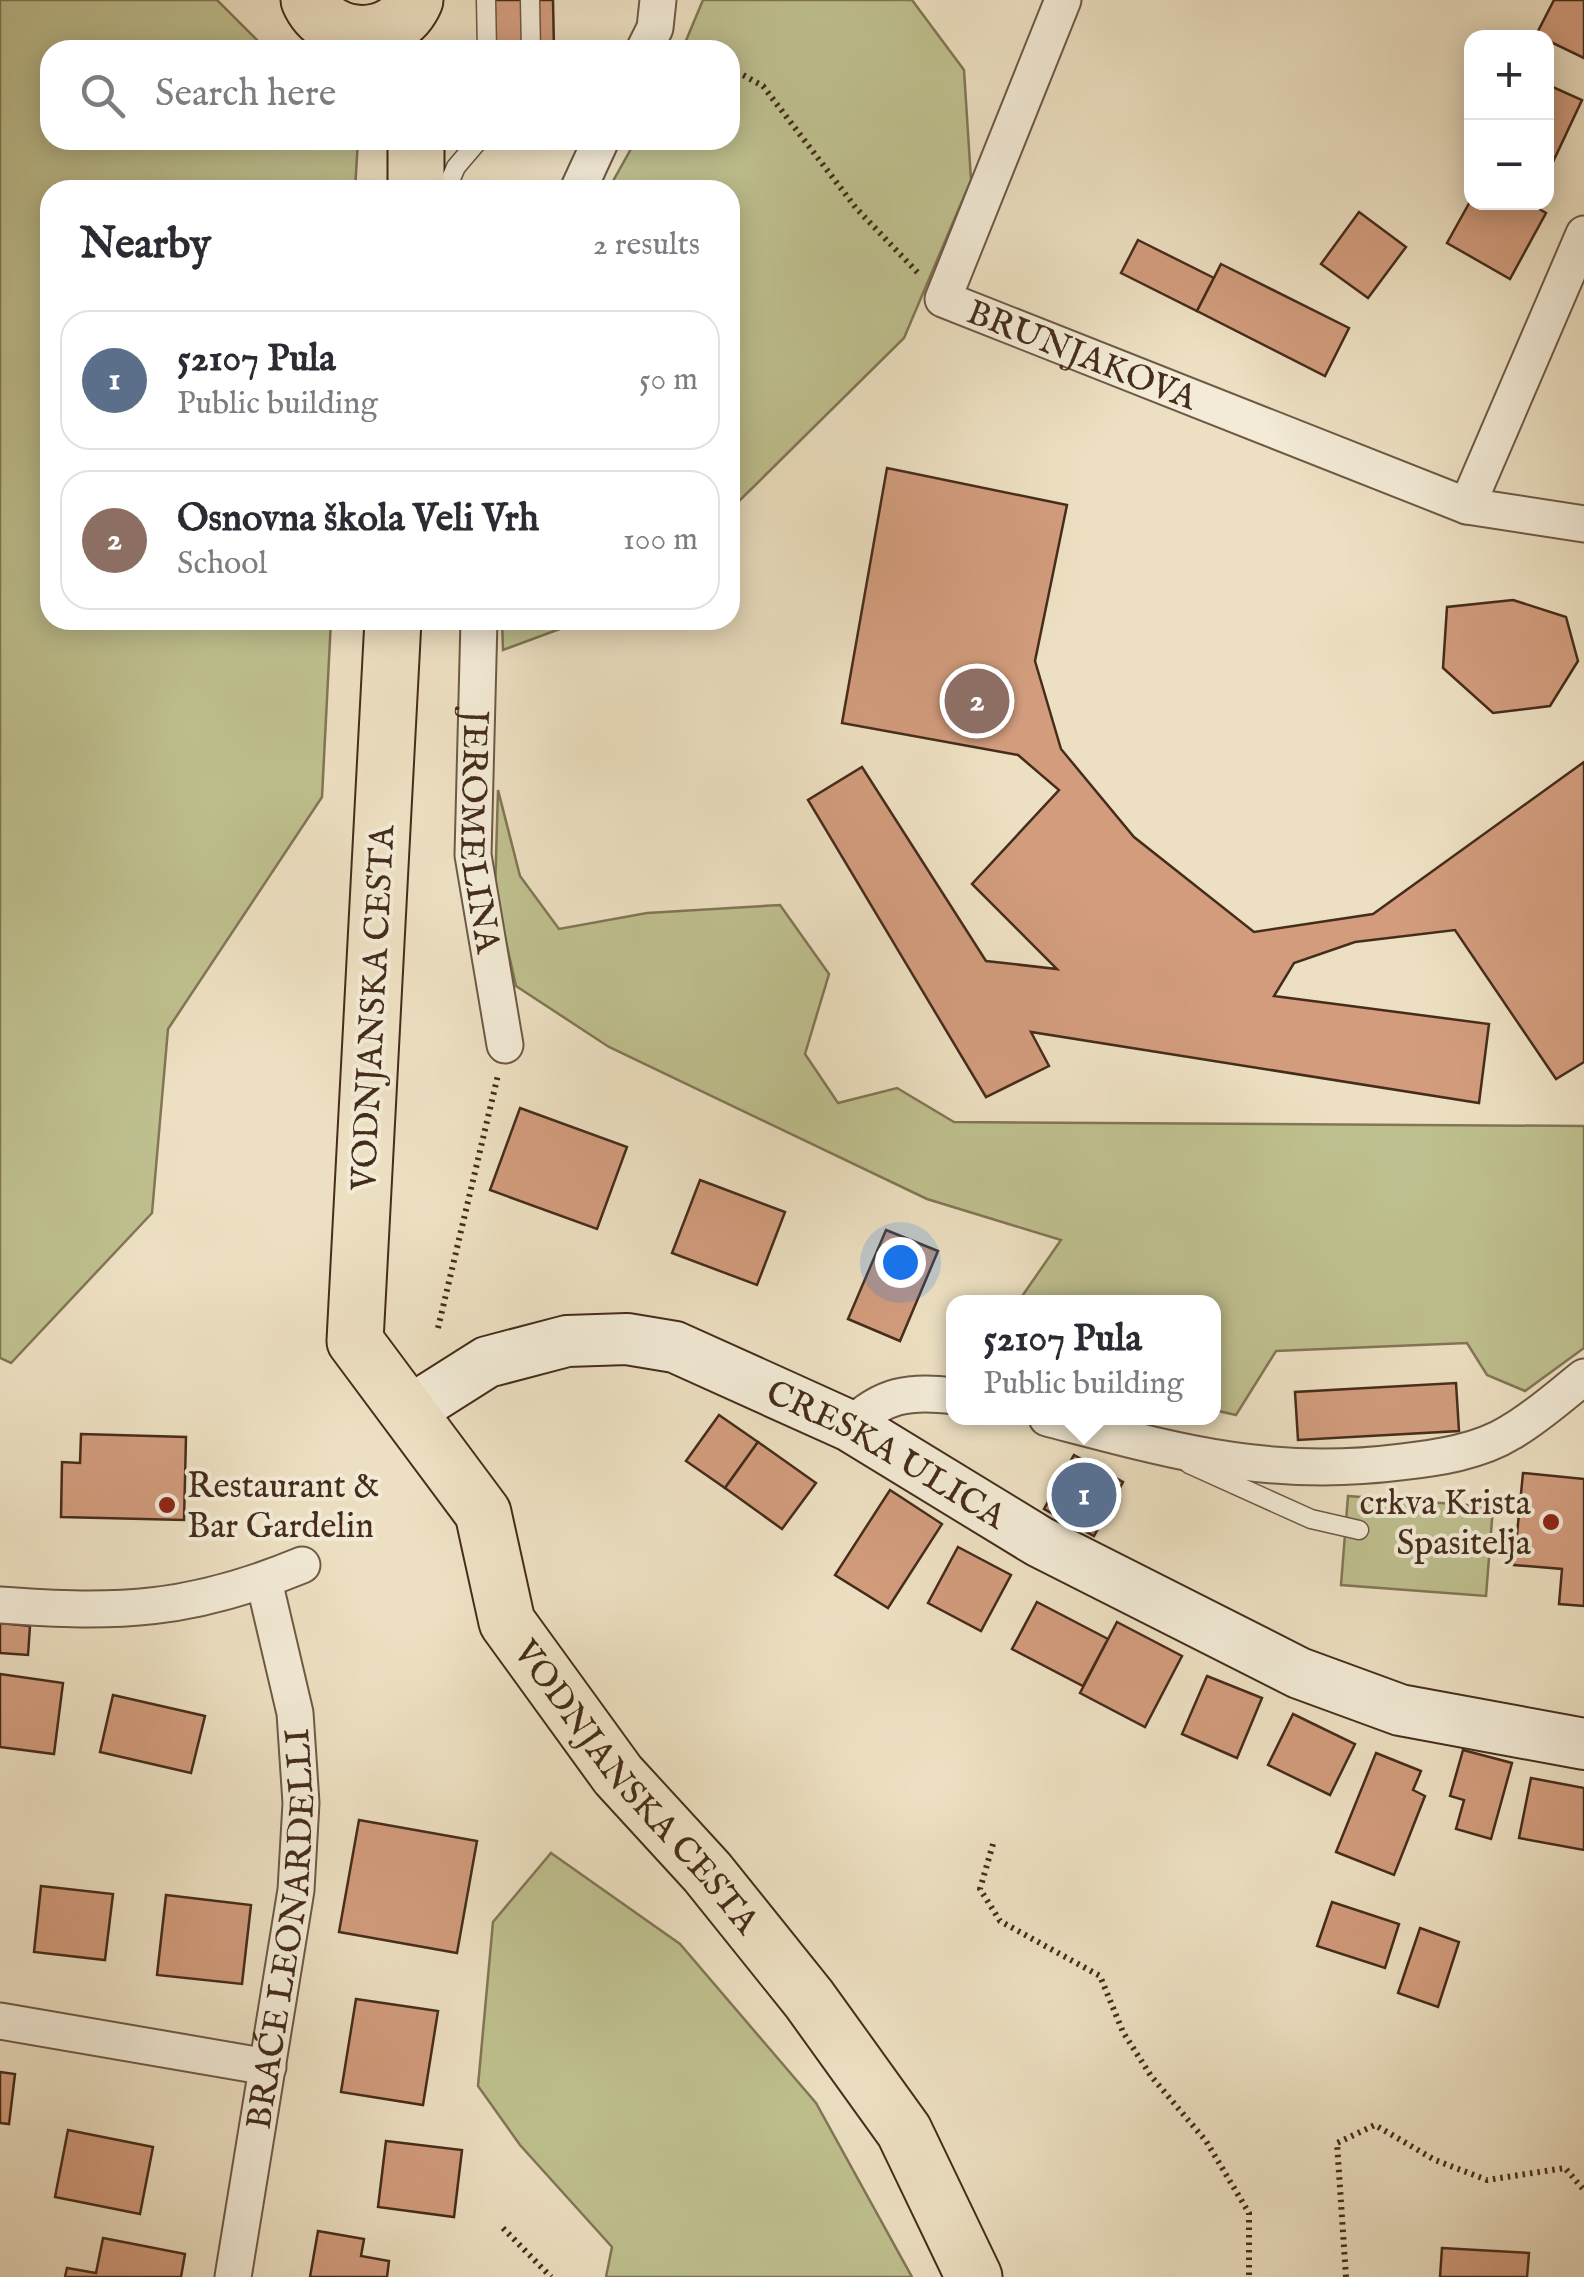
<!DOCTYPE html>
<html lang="en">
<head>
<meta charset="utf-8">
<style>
  :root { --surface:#fff; --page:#f2f2f3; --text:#2b2b33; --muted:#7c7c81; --line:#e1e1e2; --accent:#db2777 }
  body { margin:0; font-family:"IM FELL English",serif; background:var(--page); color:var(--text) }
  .controls { position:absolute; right:30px; top:30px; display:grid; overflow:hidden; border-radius:20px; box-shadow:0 5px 25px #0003 }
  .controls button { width:90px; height:90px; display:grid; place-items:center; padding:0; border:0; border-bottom:2px solid var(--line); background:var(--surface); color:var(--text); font:50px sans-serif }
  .you { position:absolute; left:900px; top:1262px; width:35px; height:35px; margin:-25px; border:8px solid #fff; border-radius:50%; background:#1a73e8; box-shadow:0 0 0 15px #1a73e833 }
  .badge { display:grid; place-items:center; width:65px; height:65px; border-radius:50%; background:var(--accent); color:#fff; font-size:32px; font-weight:700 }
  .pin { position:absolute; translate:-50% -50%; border:5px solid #fff; box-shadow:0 2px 10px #0006 }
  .popup { position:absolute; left:946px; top:1295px; width:275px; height:130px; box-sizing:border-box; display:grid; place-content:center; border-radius:20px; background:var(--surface); filter:drop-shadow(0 2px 8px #0005); font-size:32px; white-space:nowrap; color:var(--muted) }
  .popup b { font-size:38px; color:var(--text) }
  .popup::after { content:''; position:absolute; left:50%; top:100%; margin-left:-20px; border:20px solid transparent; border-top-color:var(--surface) }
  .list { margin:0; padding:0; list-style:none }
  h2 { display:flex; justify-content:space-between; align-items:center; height:130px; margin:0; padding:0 40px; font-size:42px }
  h2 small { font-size:32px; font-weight:400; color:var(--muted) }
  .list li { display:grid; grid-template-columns:65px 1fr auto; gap:30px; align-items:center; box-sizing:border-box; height:140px; margin:0 20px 20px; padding:0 20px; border:2px solid var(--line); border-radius:30px }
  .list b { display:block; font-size:38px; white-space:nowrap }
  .list p { margin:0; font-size:32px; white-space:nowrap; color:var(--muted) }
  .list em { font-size:32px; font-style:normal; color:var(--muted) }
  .icon { flex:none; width:55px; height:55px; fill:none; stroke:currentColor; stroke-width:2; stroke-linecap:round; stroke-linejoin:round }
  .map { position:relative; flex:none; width:1584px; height:2277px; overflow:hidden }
  .search { position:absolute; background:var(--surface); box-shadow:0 5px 25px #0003; left:40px; top:40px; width:700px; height:110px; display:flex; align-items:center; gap:25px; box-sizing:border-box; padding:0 35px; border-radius:30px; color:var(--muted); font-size:38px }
  .panel { position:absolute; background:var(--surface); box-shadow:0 5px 25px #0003; left:40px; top:180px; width:700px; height:450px; border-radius:30px }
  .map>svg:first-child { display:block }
  .green { fill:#bfc08f; stroke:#827655; stroke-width:2.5 }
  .building { fill:#d29c7d; stroke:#452c1b; stroke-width:2.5 }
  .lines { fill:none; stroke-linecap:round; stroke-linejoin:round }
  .lane-casing { stroke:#6f5945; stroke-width:21 }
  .street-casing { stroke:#6f5945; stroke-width:39 }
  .secondary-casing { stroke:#452c1b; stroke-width:54 }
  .primary-casing { stroke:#452c1b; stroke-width:59 }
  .path { stroke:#452c1b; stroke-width:6; stroke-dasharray:2.5 5; stroke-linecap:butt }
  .lane { stroke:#f3ebd7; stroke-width:18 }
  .street { stroke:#f3ebd7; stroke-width:35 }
  .secondary { stroke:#f3ebd7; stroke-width:50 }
  .primary { stroke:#ede0c2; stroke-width:55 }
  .poi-dot { fill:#8f2418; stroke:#f3ebd7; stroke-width:4 }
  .labels { text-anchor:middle; stroke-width:8; stroke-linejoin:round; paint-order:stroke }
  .street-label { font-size:35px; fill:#452c1b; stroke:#f3ebd7 }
  .poi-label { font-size:35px; fill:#452c1b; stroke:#f3ebd7; text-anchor:start }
</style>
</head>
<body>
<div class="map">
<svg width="1584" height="2277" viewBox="0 0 1584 2277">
  <rect width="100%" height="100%" fill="#ede0c2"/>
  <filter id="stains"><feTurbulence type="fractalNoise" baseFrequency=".002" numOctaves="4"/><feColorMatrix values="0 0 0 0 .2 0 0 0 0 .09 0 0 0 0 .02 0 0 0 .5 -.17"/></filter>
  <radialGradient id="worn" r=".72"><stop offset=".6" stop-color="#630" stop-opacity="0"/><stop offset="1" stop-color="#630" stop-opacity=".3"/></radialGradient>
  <g class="green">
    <polygon points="0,0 217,0 267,50 50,50 50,140 358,140 355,190 50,190 50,620 331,620 322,797 168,1029 152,1213 11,1363 0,1358"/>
    <polygon points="703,0 912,0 964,70 971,180 904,338 730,510 730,190 608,190 636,140 730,140 730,50 682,50"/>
    <polygon points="502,620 584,620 503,650"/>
    <polygon points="498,790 520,876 559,929 647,913 780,905 829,974 805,1054 838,1103 897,1088 954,1122 1584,1126 1584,1348 1525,1391 1487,1375 1467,1343 1276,1351 1236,1415 1214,1410 1214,1302 1018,1302 1061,1240 927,1199 609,1047 516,986 495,893"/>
    <polygon points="1348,1496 1493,1507 1486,1596 1341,1585"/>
    <polygon points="551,1853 680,1944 816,2103 912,2277 606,2277 612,2247 520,2145 478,2086 493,1922"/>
  </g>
  <g class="building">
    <polygon points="479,0 553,0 554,50 480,50"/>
    <polygon points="1554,0 1584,0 1584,58 1536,35"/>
    <polygon points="1546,84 1582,100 1552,164 1546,162"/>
    <polygon points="1472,198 1472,202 1527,202 1546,213 1510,279 1447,243"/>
    <polygon points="1359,212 1406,247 1368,298 1321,264"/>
    <polygon points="1138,240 1214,278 1197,311 1121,273"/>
    <polygon points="1221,264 1349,328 1325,376 1197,311"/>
    <polygon points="887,468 1067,505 1035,661 1061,749 1134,837 1254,932 1373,914 1584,762 1584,1062 1556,1079 1455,930 1355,942 1294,963 1274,996 1489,1024 1479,1103 1031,1032 1049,1066 986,1097 808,800 862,767 986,961 1057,969 972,884 1059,790 1018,755 842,723"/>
    <polygon points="1513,600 1566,617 1578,661 1550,706 1493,713 1443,668 1447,607"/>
    <polygon points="520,1108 627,1147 597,1229 490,1190"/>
    <polygon points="700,1180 785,1212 757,1285 672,1253"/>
    <polygon points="886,1230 938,1251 900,1341 848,1319"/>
    <polygon points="1456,1383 1459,1431 1298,1440 1295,1392"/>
    <polygon points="719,1415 758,1442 725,1488 686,1461"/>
    <polygon points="81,1434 186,1437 184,1520 61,1517 62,1462 80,1463"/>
    <polygon points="758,1442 816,1483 782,1529 725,1488"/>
    <polygon points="1074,1455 1123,1482 1094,1536 1044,1509"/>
    <polygon points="1523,1473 1584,1479 1584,1606 1559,1604 1562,1569 1514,1565"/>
    <polygon points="890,1490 942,1524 888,1608 835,1575"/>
    <polygon points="958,1547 1011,1575 981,1631 928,1603"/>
    <polygon points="1037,1602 1108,1639 1083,1686 1012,1649"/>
    <polygon points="1117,1622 1182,1656 1145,1727 1080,1693"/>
    <polygon points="0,1623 30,1626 28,1655 0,1653"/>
    <polygon points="0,1674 63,1683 54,1754 0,1747"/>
    <polygon points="1207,1676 1262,1698 1237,1758 1182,1734"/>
    <polygon points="113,1695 205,1716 191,1773 100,1752"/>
    <polygon points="1293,1714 1355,1744 1330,1795 1268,1765"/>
    <polygon points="1463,1750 1512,1763 1491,1839 1456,1829 1464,1800 1450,1796"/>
    <polygon points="1376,1753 1421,1771 1413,1790 1425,1796 1394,1875 1336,1852"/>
    <polygon points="1531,1778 1584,1788 1584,1850 1519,1838"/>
    <polygon points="359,1820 477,1841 457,1953 339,1932"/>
    <polygon points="41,1886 113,1894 105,1960 34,1952"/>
    <polygon points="166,1895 251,1905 242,1984 157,1975"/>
    <polygon points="1332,1902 1399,1924 1385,1968 1317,1946"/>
    <polygon points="1420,1928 1459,1942 1438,2007 1398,1993"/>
    <polygon points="356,1999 438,2011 423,2105 341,2092"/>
    <polygon points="0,2072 15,2074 9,2124 0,2123"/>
    <polygon points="68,2130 153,2147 140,2214 55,2197"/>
    <polygon points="386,2141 462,2150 454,2217 378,2207"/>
    <polygon points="318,2231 364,2239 361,2256 389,2261 387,2277 310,2277"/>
    <polygon points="103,2238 185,2254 181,2277 65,2277 67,2268 96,2273"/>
    <polygon points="1442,2248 1529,2253 1527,2277 1440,2277"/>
  </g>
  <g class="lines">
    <defs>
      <g id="lane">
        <polyline points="486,0 487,50"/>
        <polyline points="530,0 531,50"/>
        <polyline points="446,190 456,167 479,140"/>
        <polyline points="1189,1464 1311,1519 1359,1530"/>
      </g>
      <g id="street">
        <path id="s1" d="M1063,0L943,299L1467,506L1584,524"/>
        <polyline points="644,50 655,28 658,0"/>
        <polyline points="578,190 601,140"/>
        <polyline points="1467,506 1584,234"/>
        <path id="s2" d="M479,620L473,855L505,1045"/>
        <path d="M1047,1418C1174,1451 1268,1479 1401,1462C1437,1458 1479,1452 1511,1432C1537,1417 1560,1396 1584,1377"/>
        <path d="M850,1426C882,1395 909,1390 954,1396"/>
        <path d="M0,1605C118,1614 191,1611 302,1565"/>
        <polyline points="0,2021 268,2067"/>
        <path id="s3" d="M233,2277L296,1890L301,1803L295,1713L264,1581"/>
      </g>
      <g id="secondary">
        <path id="s4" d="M408,1412L487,1362L567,1341L627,1339L675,1347L850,1426L1040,1542L1299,1673L1400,1710L1584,1744"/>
      </g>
      <g id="primary">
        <path d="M309,0C328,44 396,45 415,0"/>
        <polyline points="416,140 416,190"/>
        <path id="s5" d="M393,620L355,1341L483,1513L507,1622L618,1775L707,1872L809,1999L904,2131L974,2277"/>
      </g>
    </defs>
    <use href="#lane" class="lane-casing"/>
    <use href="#street" class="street-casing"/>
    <use href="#secondary" class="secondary-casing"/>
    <use href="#primary" class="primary-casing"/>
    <g class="path">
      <polyline points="730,68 763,86 856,208 918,273"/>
      <polyline points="438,1328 498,1075"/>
      <polyline points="993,1844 980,1889 1000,1921 1100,1976 1123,2032 1151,2076 1206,2141 1249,2213 1249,2277"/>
      <polyline points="503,2228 551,2277"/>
      <polyline points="1346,2277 1337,2143 1375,2125 1435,2160 1487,2180 1565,2168 1584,2190"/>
    </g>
    <use href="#lane" class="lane"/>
    <use href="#street" class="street"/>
    <use href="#secondary" class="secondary"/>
    <use href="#primary" class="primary"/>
  </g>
  <g class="poi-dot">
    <circle cx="167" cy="1505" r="10"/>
    <circle cx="1551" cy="1522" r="10"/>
  </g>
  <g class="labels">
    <g class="street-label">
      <text dy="12" stroke="none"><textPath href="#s1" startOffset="472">BRUNJAKOVA</textPath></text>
      <text dy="12" stroke="none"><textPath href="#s2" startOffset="212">JEROMELINA</textPath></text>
      <text transform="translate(372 1008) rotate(-87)" y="12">VODNJANSKA CESTA</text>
      <text dy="12" stroke="none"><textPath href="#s4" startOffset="522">CRESKA ULICA</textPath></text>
      <text dy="12" stroke="none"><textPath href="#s5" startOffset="1258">VODNJANSKA CESTA</textPath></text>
      <text dy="12" stroke="none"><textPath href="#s3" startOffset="352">BRAĆE LEONARDELLI</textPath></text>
    </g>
    <g class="poi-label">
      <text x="187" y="1497">Restaurant &amp;<tspan x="187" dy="40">Bar Gardelin</tspan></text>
      <text x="1531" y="1514" text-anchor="end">crkva Krista<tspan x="1531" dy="40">Spasitelja</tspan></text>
    </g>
  </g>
  <rect width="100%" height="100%" filter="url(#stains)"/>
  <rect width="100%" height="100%" fill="url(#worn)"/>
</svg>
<div class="controls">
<button>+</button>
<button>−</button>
</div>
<div class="you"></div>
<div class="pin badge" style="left:1084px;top:1495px;background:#5c6f8a">1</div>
<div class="popup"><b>52107 Pula</b>Public building</div>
<div class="pin badge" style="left:977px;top:701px;background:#8d6e63">2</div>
<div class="search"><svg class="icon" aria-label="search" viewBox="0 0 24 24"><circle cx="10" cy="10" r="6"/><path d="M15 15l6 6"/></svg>Search here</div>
<section class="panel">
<h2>Nearby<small>2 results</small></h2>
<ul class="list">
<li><span class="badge" style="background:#5c6f8a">1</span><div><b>52107 Pula</b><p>Public building</p></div><em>50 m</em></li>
<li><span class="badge" style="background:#8d6e63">2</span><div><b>Osnovna škola Veli Vrh</b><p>School</p></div><em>100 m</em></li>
</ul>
</section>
</div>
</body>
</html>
